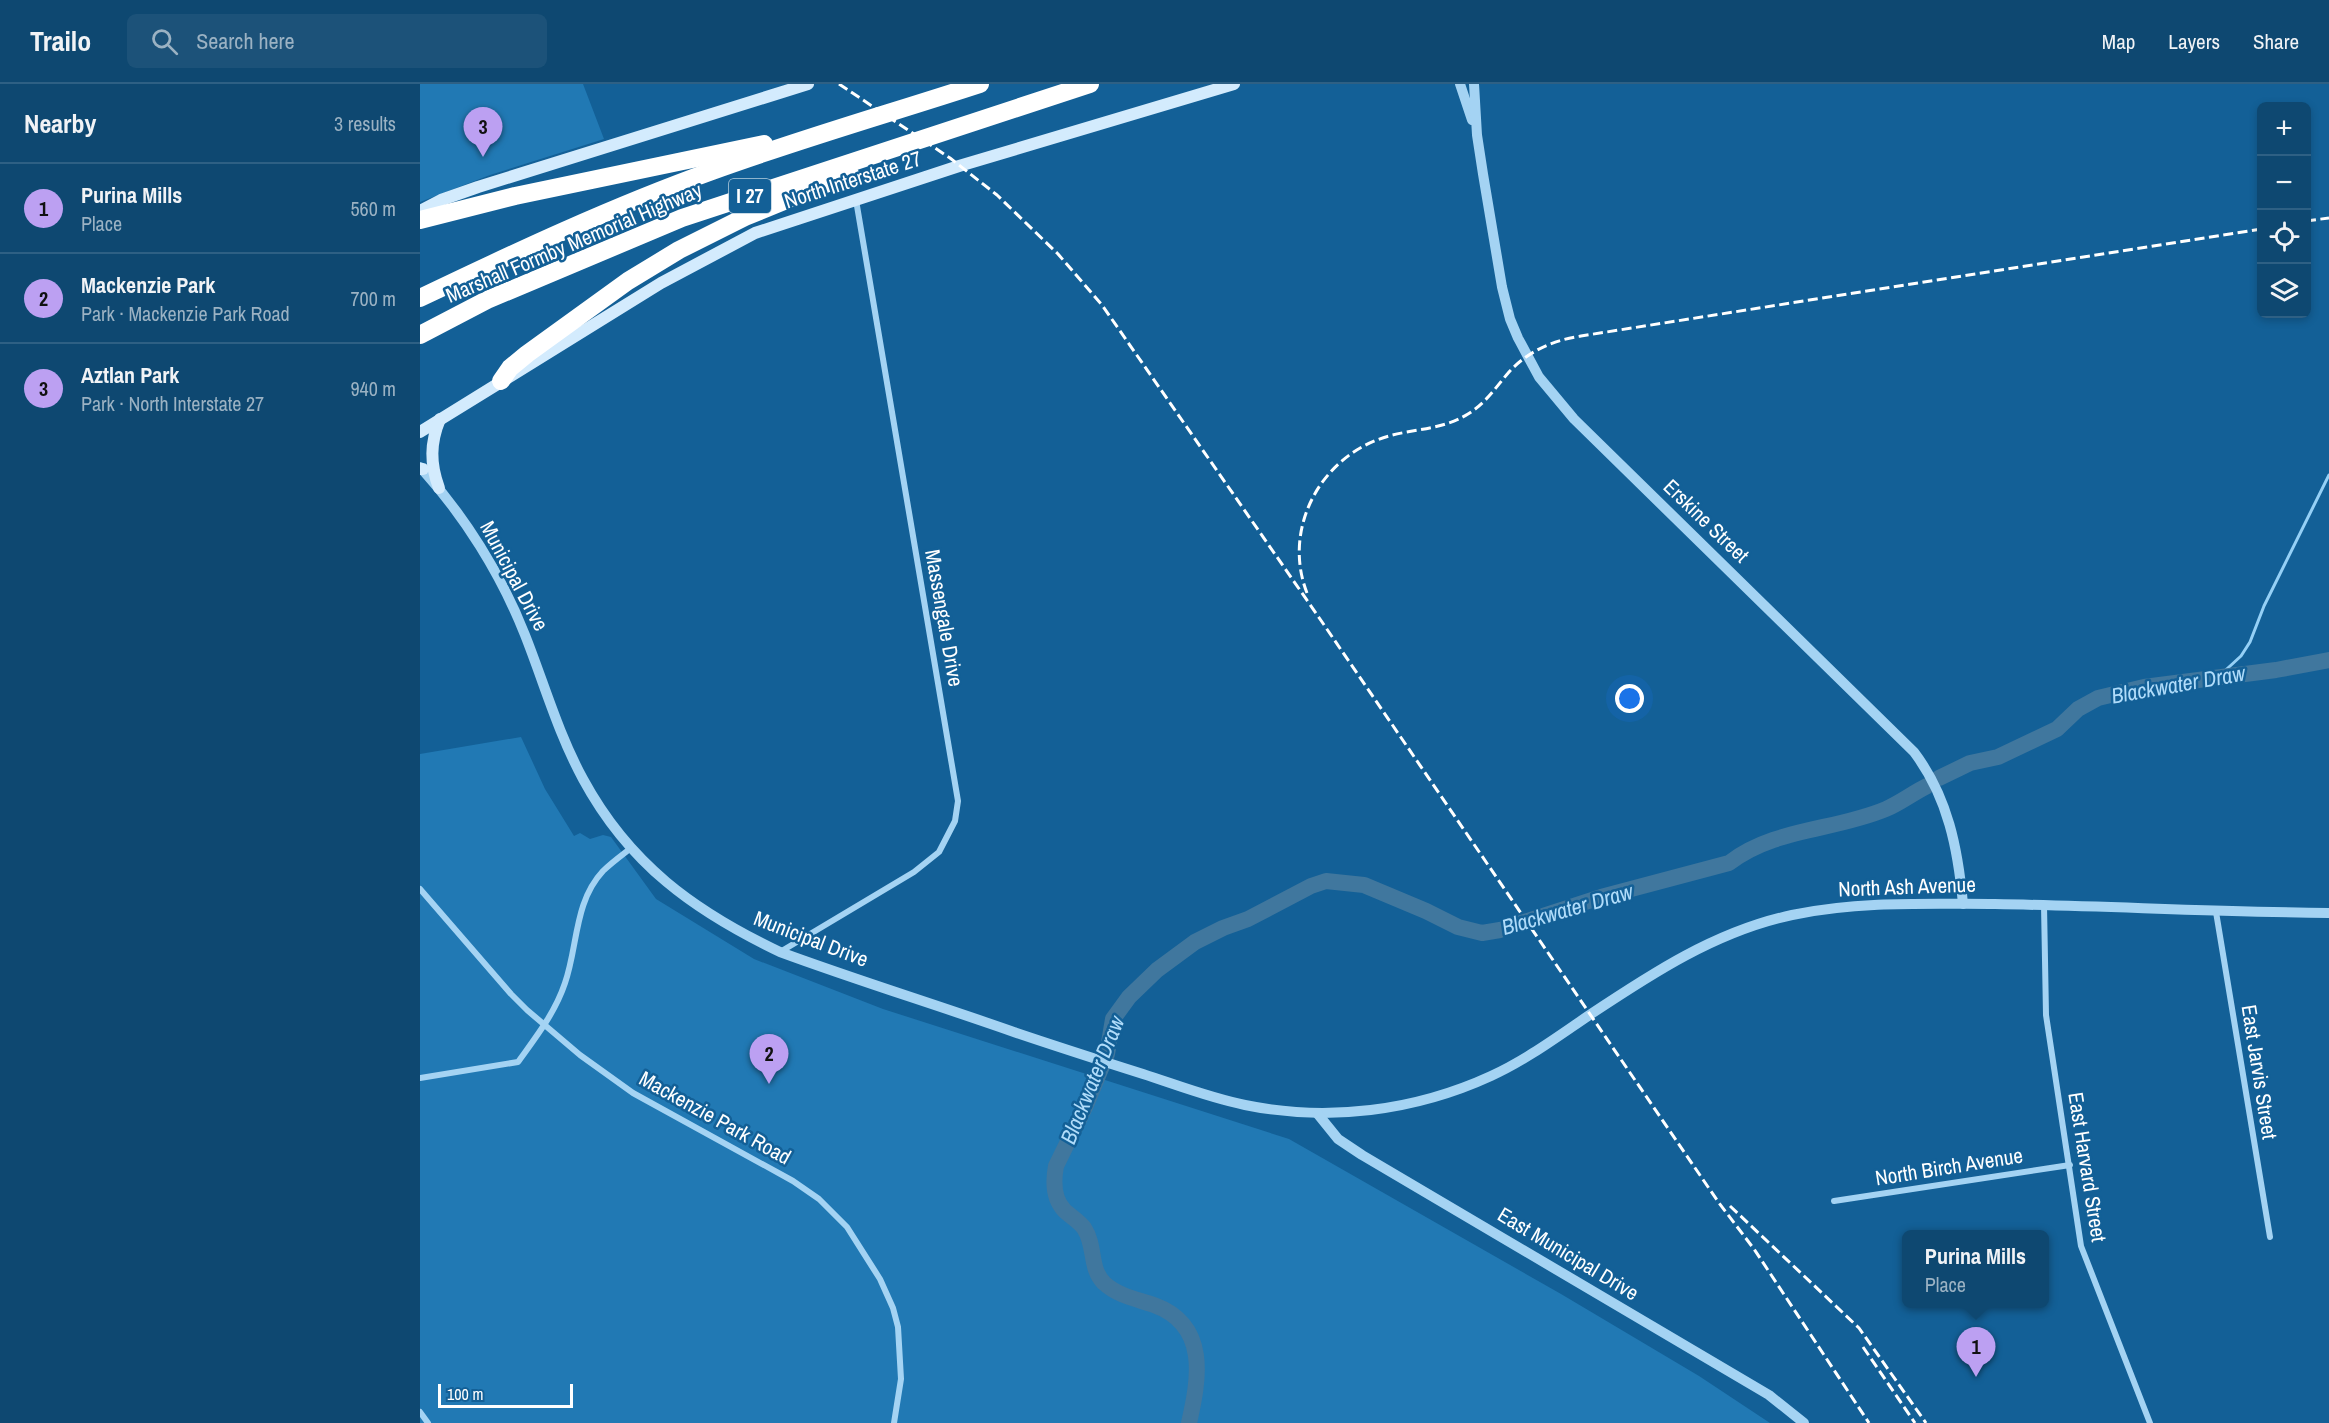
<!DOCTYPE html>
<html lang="en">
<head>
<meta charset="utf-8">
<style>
  :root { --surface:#0e4871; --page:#1c5279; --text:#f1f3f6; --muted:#9bb2c3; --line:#2e6084; --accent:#bca0f2 }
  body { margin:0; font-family:"Archivo Narrow",sans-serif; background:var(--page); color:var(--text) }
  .controls { position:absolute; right:18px; top:18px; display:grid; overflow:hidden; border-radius:9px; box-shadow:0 3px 9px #0003 }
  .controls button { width:54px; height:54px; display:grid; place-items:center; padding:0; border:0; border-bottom:2px solid var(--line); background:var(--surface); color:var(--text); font:30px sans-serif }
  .scale { position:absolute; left:18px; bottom:15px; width:135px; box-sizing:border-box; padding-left:6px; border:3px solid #fff; border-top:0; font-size:16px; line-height:21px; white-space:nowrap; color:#fff; -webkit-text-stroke:4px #136097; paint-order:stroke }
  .you { position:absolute; left:1210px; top:615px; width:21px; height:21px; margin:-15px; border:4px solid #fff; border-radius:50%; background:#1a73e8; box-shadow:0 0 0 9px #1a73e833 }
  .badge { display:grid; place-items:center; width:39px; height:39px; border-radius:50%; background:var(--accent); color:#111; font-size:20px; font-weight:700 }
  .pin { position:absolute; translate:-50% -50px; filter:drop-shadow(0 2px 3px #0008) }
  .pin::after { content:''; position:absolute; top:32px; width:21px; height:18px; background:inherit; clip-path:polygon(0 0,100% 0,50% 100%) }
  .popup { position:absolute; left:1482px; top:1146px; width:147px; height:78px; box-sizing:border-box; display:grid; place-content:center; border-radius:9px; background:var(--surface); filter:drop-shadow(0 2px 4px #0005); font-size:20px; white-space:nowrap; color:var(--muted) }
  .popup b { font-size:22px; color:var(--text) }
  .popup::after { content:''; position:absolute; left:50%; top:100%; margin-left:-12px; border:12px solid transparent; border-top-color:var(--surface) }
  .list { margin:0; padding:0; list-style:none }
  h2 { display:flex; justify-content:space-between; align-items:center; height:78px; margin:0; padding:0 24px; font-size:26px }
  h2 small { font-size:20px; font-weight:400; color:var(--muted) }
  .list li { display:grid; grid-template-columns:39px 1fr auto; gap:18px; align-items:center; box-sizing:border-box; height:90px; padding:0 24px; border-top:2px solid var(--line) }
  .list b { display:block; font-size:22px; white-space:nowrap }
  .list p { margin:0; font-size:20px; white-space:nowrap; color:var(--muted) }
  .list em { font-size:20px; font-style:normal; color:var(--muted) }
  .icon { flex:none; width:33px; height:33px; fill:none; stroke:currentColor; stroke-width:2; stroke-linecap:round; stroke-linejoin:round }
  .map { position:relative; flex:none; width:1909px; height:1339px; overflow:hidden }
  header { display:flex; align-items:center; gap:36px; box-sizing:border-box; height:84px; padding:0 30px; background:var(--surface); border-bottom:2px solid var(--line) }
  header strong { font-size:28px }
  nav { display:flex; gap:33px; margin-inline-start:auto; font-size:21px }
  .search { width:420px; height:54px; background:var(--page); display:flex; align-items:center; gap:15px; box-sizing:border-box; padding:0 21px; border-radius:9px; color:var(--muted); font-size:22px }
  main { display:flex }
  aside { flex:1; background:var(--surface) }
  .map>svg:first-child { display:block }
  .green { fill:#2179b4 }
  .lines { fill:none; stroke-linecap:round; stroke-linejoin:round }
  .stream { stroke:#95d0f6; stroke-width:3 }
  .river { stroke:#40779e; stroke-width:16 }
  .minor { stroke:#a4d3f3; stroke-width:6 }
  .tertiary { stroke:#a4d3f3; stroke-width:10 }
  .secondary { stroke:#d3ebfd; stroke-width:12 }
  .motorway { stroke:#fff; stroke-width:18 }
  .rail { stroke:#fff; stroke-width:3; stroke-dasharray:10 4.5; stroke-linecap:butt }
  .labels { text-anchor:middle; stroke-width:5; stroke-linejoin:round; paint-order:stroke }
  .shield { fill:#136097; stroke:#b8cfe0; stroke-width:1.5 }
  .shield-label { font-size:20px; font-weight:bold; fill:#fff }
  .street-label { font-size:21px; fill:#fff; stroke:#136097 }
  .water-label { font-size:22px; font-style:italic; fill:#b0dcfa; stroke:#136097 }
</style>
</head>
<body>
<header>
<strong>Trailo</strong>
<div class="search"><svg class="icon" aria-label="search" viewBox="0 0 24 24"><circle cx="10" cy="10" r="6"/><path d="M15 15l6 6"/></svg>Search here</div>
<nav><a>Map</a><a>Layers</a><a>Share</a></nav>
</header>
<main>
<aside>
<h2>Nearby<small>3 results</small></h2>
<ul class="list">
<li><span class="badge">1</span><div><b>Purina Mills</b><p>Place</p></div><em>560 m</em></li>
<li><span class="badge">2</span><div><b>Mackenzie Park</b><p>Park · Mackenzie Park Road</p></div><em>700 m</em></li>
<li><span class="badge">3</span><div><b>Aztlan Park</b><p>Park · North Interstate 27</p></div><em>940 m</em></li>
</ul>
</aside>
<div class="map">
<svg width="1909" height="1339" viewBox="0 0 1909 1339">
  <rect width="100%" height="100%" fill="#136097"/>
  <g class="green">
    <polygon points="0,0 163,0 184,55 70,91 0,118"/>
    <polygon points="101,653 125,705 154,752 160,749 170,755 183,751 191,753 236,815 334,875 463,925 869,1055 1141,1210 1279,1292 1350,1339 0,1339 0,670"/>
  </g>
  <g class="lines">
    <polyline class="stream" points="1797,594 1821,572 1830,558 1844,522 1909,391"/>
    <g class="river">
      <polyline points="1519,694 1550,679 1578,673 1637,645 1658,625 1678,614 1724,603 1856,586 1909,576"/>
      <path d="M769,1339C779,1295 789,1241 734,1221C717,1215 698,1212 684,1199C669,1184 676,1162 664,1144C659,1137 650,1132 644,1126C633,1114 633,1098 636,1082L666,1021L687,970L693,935L709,913L737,886L775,858L803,844L828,835L891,802L906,797L944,801L1006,827L1038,843L1062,849L1080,846L1181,813L1309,779C1354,744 1414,747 1466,725C1480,719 1493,709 1507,702"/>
    </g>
    <g class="minor">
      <polyline points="0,805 91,910 107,926 160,971 213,1009 373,1097 399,1115 427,1143 460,1195 473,1224 478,1243 481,1295 474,1339"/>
      <polyline points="1624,821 1626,931 1661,1162 1730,1339"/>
      <polyline points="1796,828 1850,1153"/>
      <polyline points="360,868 494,788 519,768 535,737 538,717 436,116"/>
      <path d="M0,994L98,978C116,953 135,929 145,899C158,862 154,818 183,787C191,779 202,771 211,764"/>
      <polyline points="1414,1117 1650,1081"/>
      <polyline points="0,1328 8,1339"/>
    </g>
    <g class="tertiary">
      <polyline points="1040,0 1052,36"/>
      <path d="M1054,0L1057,51L1063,90L1082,203L1090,235L1098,254L1119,293L1154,335L1494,668C1528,713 1538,765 1543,820"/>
      <path d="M0,383C44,431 81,490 105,551C124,599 138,649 163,695C209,780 274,827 360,868C436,896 514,920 591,947C635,962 679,976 723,990C757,1001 790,1014 825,1021C908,1038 995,1027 1071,992C1106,976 1137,953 1168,932C1231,890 1296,847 1372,831C1439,817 1507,820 1575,820C1686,822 1798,828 1909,829"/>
      <polyline points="897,1029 918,1055 942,1071 1349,1311 1384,1339"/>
    </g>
    <g class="secondary">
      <polyline points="0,127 21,116 58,103 388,0"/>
      <polyline points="0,348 241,199 335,149 539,82 814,0"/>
      <polyline points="0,385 3,385"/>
      <path d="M19,404C10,380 10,359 20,335"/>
    </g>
    <g class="motorway">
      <polyline points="0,136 95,112 344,60"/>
      <path d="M0,214C96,168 192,123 292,87C380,55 471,29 560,0"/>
      <polyline points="0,251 67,216 262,134 670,0"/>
      <polyline points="81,297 90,284 107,270 208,197 259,166 325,133 430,90"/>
    </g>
    <g class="rail">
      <polyline points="419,0 530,74 577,111 638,170 682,221 900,535 1299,1119 1334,1165 1449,1339"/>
      <polyline points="1886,137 1909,134"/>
      <path d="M887,509C863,448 897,379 957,356C987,344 1019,348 1048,330C1066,319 1076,303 1089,288C1108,267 1134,256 1161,252L1842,145"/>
      <polyline points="1310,1122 1439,1244 1506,1339"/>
      <polyline points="1443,1263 1495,1339"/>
    </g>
  </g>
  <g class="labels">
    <rect class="shield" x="309" y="95" width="42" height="34" rx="4.5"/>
    <g class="shield-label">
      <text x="330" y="119">I 27</text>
    </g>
    <g class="street-label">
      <text transform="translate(433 96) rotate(-18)" y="7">North Interstate 27</text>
      <text transform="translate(154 159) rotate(-23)" y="7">Marshall Formby Memorial Highway</text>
      <text transform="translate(1286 437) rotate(44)" y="7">Erskine Street</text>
      <text transform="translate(94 492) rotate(62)" y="7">Municipal Drive</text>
      <text transform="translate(524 534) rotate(80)" y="7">Massengale Drive</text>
      <text transform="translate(1487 803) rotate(-2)" y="7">North Ash Avenue</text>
      <text transform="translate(391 855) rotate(21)" y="7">Municipal Drive</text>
      <text transform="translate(1839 988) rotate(81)" y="7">East Jarvis Street</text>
      <text transform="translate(295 1034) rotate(29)" y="7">Mackenzie Park Road</text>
      <text transform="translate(1529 1083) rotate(-9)" y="7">North Birch Avenue</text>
      <text transform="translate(1667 1083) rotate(81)" y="7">East Harvard Street</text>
      <text transform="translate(1148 1170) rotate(31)" y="7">East Municipal Drive</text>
    </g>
    <g class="water-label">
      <text transform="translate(1758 600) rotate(-10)" y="8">Blackwater Draw</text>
      <text transform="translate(1147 825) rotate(-16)" y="8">Blackwater Draw</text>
      <text transform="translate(672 996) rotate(-68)" y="8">Blackwater Draw</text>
    </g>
  </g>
</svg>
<div class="controls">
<button>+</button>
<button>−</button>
<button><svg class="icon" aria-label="locate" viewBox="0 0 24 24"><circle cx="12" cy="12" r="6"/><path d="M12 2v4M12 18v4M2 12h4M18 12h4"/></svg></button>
<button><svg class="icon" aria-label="layers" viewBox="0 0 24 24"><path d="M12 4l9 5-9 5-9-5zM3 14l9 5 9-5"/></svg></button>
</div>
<div class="scale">100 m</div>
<div class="you"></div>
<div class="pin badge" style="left:1556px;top:1293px">1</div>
<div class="popup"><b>Purina Mills</b>Place</div>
<div class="pin badge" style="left:349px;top:1000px">2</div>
<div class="pin badge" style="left:63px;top:73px">3</div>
</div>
</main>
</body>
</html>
